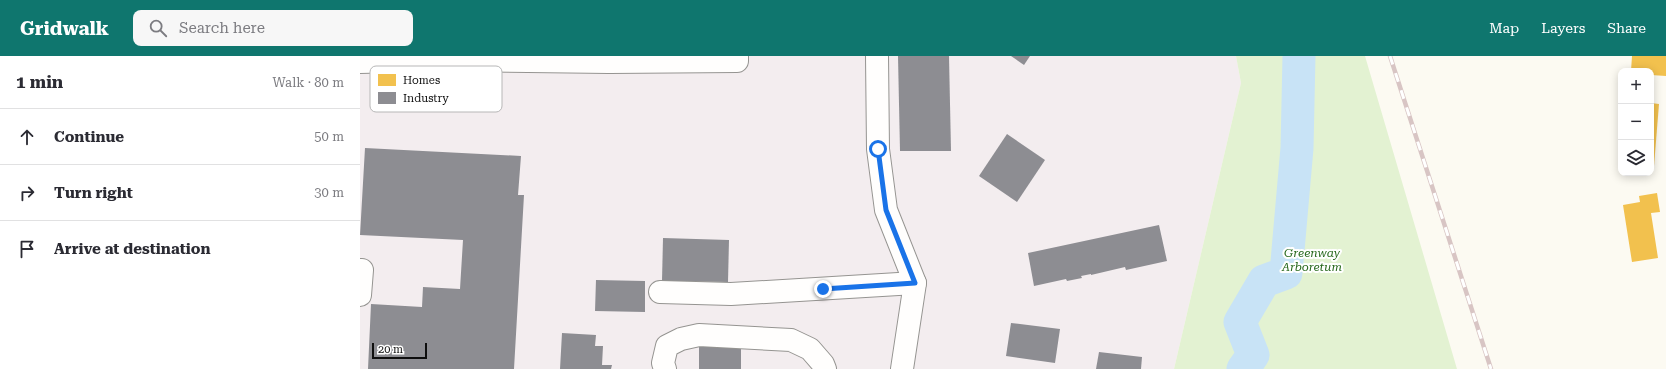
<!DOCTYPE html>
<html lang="en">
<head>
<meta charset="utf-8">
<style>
  :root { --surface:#fff; --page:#f7f7f7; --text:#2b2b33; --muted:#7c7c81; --line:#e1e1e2; --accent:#0f766e }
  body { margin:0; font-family:"Roboto Serif",serif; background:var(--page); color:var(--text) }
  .controls { position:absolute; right:12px; top:12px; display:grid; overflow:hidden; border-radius:8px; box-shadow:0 2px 10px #0003 }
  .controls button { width:36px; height:36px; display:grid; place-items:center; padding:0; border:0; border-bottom:1px solid var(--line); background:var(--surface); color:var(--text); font:20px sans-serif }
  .scale { position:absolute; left:12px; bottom:10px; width:55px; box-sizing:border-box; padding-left:4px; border:2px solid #0e0e0e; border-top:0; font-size:11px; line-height:14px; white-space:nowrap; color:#0e0e0e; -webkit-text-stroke:3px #fff; paint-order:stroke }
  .stop { position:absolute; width:12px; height:12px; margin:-9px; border:3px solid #1a73e8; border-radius:50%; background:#fff }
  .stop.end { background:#1a73e8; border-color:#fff; box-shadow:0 1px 4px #0008 }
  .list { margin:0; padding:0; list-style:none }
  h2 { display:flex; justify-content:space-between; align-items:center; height:52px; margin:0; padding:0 16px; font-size:17px }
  h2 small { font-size:13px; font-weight:400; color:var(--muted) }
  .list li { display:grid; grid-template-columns:26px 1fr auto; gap:12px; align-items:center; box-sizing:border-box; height:56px; padding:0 16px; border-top:1px solid var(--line) }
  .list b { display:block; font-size:15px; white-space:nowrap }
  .list em { font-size:13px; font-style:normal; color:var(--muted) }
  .icon { flex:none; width:22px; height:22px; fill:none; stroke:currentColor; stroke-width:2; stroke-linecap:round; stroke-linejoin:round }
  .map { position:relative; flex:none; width:1306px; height:313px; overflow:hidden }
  header { display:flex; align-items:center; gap:24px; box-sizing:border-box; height:56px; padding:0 20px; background:var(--accent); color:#fff }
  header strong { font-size:19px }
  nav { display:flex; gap:22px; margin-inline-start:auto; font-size:14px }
  .search { width:280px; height:36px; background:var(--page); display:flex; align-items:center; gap:10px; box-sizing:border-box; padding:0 14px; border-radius:8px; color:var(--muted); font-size:15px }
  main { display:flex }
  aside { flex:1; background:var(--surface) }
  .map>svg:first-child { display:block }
  .industrial { fill:#f3edef }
  .green { fill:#e3f2d2 }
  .homes { fill:#f2c14e }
  .industry { fill:#8d8d92 }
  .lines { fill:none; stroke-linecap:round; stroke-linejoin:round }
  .river { stroke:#c8e3f6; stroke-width:33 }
  .minor-casing { stroke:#959491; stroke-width:24 }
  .minor { stroke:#fffefd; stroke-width:22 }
  .rail-casing { stroke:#d8c5c4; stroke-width:4.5 }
  .rail { stroke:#fff; stroke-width:3; stroke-dasharray:9; stroke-linecap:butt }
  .route { stroke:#1a73e8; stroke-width:5 }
  .labels { text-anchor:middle; stroke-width:4; stroke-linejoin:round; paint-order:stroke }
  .park-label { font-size:12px; font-style:italic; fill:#27681c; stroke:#fff }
  .key { fill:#fff; stroke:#b7b7b7; stroke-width:1 }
  .key-label { font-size:11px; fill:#0e0e0e }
</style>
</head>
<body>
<header>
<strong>Gridwalk</strong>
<div class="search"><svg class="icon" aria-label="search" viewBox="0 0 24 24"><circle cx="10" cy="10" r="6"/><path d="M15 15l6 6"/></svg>Search here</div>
<nav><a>Map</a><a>Layers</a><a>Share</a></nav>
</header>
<main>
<aside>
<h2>1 min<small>Walk · 80 m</small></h2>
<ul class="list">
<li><svg class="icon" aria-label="ahead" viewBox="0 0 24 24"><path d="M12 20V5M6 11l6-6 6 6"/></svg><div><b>Continue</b></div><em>50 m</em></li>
<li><svg class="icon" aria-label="right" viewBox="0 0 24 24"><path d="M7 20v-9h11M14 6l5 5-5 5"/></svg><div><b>Turn right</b></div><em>30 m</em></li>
<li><svg class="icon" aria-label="arrive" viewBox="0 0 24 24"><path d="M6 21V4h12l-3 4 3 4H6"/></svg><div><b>Arrive at destination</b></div></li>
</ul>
</aside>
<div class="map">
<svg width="1306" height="313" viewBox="0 0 1306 313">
  <rect width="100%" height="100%" fill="#fcfaf2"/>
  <polygon class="industrial" points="0,0 876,0 881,27 814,313 0,313"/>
  <polygon class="green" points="876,0 1005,0 1097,313 814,313 881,27"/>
  <g class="homes">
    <polygon points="1272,0 1306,0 1306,20 1291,19 1291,15 1271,15"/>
    <polygon points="1291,47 1299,48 1294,110 1291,110"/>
    <polygon points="1297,137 1300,156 1291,157 1298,202 1272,206 1263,149 1280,146 1279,140"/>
  </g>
  <g class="industry">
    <polygon points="538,0 589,0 591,95 540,95"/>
    <polygon points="651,0 670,0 664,9"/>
    <polygon points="647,78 685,104 657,146 619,120"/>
    <polygon points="5,92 161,100 158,139 164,139 154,313 8,313 11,248 62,251 63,231 100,233 103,184 0,179"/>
    <polygon points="799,169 807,205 766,214 765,211 731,219 731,218 721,220 722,222 707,225 706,223 674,230 668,197"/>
    <polygon points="303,182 369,184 368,226 302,225"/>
    <polygon points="236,224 285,225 285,256 235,255"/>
    <polygon points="651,267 700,273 695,307 646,300"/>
    <polygon points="202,277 236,279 235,290 243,290 242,309 252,309 251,313 200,313"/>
    <polygon points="339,285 381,286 381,313 339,313"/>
    <polygon points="739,296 782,301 781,313 736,313"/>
  </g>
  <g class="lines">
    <polyline class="river" points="883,313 893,299 880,266 904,225 926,217 937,92 939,0"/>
    <defs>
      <g id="minor">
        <polyline points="517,0 518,93 526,154 555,227 542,313"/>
        <polyline points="81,4 249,6 250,0"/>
        <polyline points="0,6 81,4 81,0"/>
        <polyline points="249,6 377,5 377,0"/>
        <polyline points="0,214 2,214 0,239"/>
        <polyline points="300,236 371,238 555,227"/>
        <polyline points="305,313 303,307 307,290 321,283 339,279 431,284 450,293 463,308 465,313"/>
      </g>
    </defs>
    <use href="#minor" class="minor-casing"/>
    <use href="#minor" class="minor"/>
    <defs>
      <polyline id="rail" points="1030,0 1131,313"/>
    </defs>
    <use href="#rail" class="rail-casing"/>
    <use href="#rail" class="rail"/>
  </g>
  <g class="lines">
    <polyline class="route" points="463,233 555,227 526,154 518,93"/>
  </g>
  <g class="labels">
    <g class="park-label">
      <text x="952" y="201">Greenway<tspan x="952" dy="14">Arboretum</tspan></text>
    </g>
  </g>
  <rect x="10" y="10" width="132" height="46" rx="6" class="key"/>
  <rect x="18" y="18" width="18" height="12" fill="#f2c14e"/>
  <rect x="18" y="36" width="18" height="12" fill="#8d8d92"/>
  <g class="key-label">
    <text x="43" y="28">Homes</text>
    <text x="43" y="46">Industry</text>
  </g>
</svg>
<div class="controls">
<button>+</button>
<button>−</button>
<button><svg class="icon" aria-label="layers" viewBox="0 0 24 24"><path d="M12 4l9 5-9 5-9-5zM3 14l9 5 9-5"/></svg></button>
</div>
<div class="scale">20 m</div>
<div class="stop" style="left:518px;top:93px"></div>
<div class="stop end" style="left:463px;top:233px"></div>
</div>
</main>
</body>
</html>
